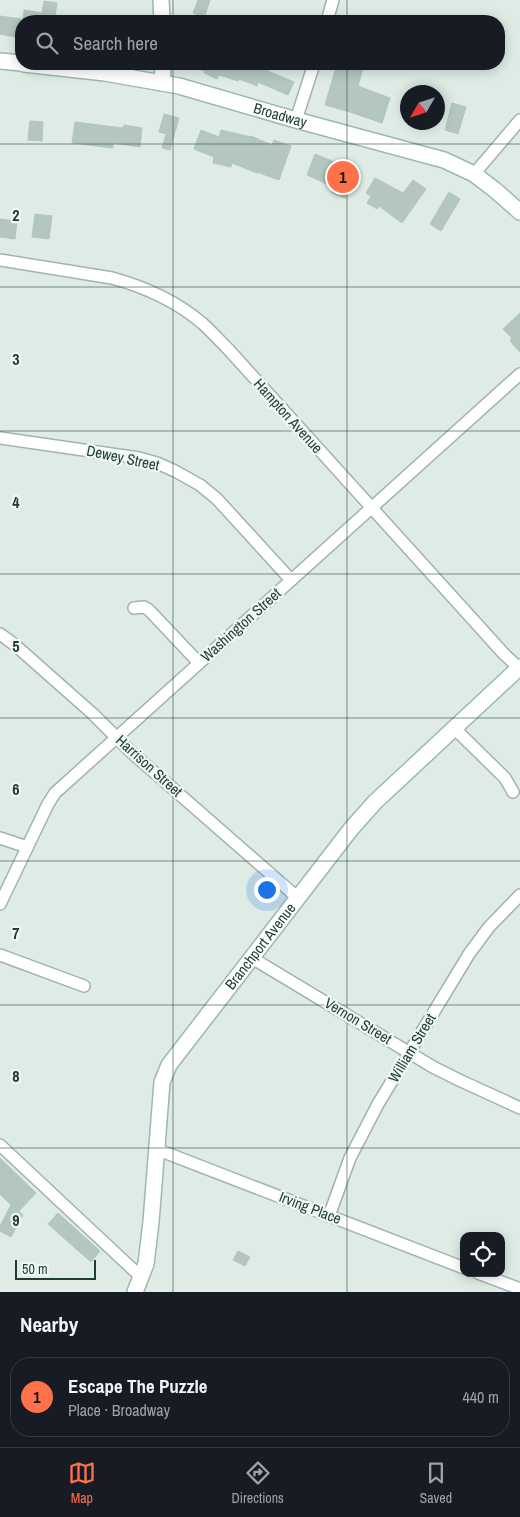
<!DOCTYPE html>
<html lang="en">
<head>
<meta charset="utf-8">
<style>
  :root { --surface:#171b24; --page:#242831; --text:#f1f3f6; --muted:#9ea1a6; --line:#363941; --accent:#ff7249 }
  body { margin:0; font-family:"Archivo Narrow",sans-serif; background:var(--page); color:var(--text) }
  .controls { position:absolute; right:15px; bottom:15px; display:grid; overflow:hidden; border-radius:10px; box-shadow:0 2px 12px #0003 }
  .controls button { width:45px; height:45px; display:grid; place-items:center; padding:0; border:0; border-bottom:1px solid var(--line); background:var(--surface); color:var(--text); font:25px sans-serif }
  .compass { position:absolute; left:400px; top:85px; width:45px; height:45px; border-radius:50%; background:var(--surface); box-shadow:0 2px 12px #0003; rotate:231deg }
  .scale { position:absolute; left:15px; bottom:12px; width:81px; box-sizing:border-box; padding-left:5px; border:2px solid #1e3d34; border-top:0; font-size:14px; line-height:18px; white-space:nowrap; color:#1e3d34; -webkit-text-stroke:4px #eff8f3; paint-order:stroke }
  .you { position:absolute; left:266px; top:889px; width:18px; height:18px; margin:-12px; border:4px solid #fff; border-radius:50%; background:#1a73e8; box-shadow:0 0 0 8px #1a73e833 }
  .badge { display:grid; place-items:center; width:32px; height:32px; border-radius:50%; background:var(--accent); color:#111; font-size:16px; font-weight:700 }
  .pin { position:absolute; translate:-50% -50%; border:2px solid #fff; box-shadow:0 1px 5px #0006 }
  .list { margin:0; padding:0; list-style:none }
  h2 { display:flex; justify-content:space-between; align-items:center; height:65px; margin:0; padding:0 20px; font-size:21px }
  h2 small { font-size:16px; font-weight:400; color:var(--muted) }
  .list li { display:grid; grid-template-columns:32px 1fr auto; gap:15px; align-items:center; box-sizing:border-box; height:80px; margin:0 10px 10px; padding:0 10px; border:1px solid var(--line); border-radius:20px }
  .list b { display:block; font-size:19px; white-space:nowrap }
  .list p { margin:0; font-size:16px; white-space:nowrap; color:var(--muted) }
  .list em { font-size:16px; font-style:normal; color:var(--muted) }
  .icon { flex:none; width:28px; height:28px; fill:none; stroke:currentColor; stroke-width:2; stroke-linecap:round; stroke-linejoin:round }
  .map { position:relative; flex:none; width:520px; height:1292px; overflow:hidden }
  .search { position:absolute; background:var(--surface); box-shadow:0 2px 12px #0003; left:15px; right:15px; top:15px; height:55px; display:flex; align-items:center; gap:12px; box-sizing:border-box; padding:0 18px; border-radius:20px; color:var(--muted); font-size:19px }
  .sheet { height:155px; background:var(--surface) }
  nav { display:flex; justify-content:space-around; align-items:center; box-sizing:border-box; height:70px; border-top:1px solid var(--line); background:var(--surface); font-size:14px; color:var(--muted) }
  nav a { display:grid; justify-items:center; gap:2px }
  nav .on { color:var(--accent) }
  .map>svg:first-child { display:block }
  .building { fill:#b3c7be; stroke:#b0c6bc }
  .lines { fill:none; stroke-linecap:round; stroke-linejoin:round }
  .street-casing { stroke:#a1b4ac; stroke-width:14 }
  .secondary-casing { stroke:#9cb9ae; stroke-width:18 }
  .street { stroke:#fff; stroke-width:11 }
  .secondary { stroke:#fff; stroke-width:15 }
  .grid { fill:none; stroke:#1e3d34; stroke-width:1; stroke-opacity:0.55 }
  .labels { text-anchor:middle; stroke-width:4.5; stroke-linejoin:round; paint-order:stroke }
  .street-label { font-size:15px; fill:#1e3d34; stroke:#eff8f3 }
  .grid-label { font-size:16px; text-anchor:middle; font-weight:bold; fill:#1e3d34; stroke:#eff8f3; stroke-width:4.5; stroke-linejoin:round; paint-order:stroke }
</style>
</head>
<body>
<div class="map">
<svg width="520" height="1292" viewBox="0 0 520 1292">
  <rect width="100%" height="100%" fill="#deece5"/>
  <g class="building">
    <polygon points="198,0 210,0 204,18 193,13"/>
    <polygon points="44,1 57,3 55,15 62,16 62,21 23,21 24,10 42,13"/>
    <polygon points="0,16 21,19 21,38 0,34"/>
    <polygon points="189,64 265,64 263,69 294,82 288,95 258,82 257,86 239,79 238,81 219,75 217,79 204,73 205,71 188,66"/>
    <polygon points="337,64 364,64 358,86 390,98 382,123 350,112 325,105"/>
    <polygon points="452,103 466,107 458,134 445,130"/>
    <polygon points="164,114 179,118 170,150 162,148 166,134 159,132"/>
    <polygon points="30,121 43,122 42,141 28,140"/>
    <polygon points="75,122 123,128 124,125 142,128 140,147 113,143 113,148 72,143"/>
    <polygon points="201,130 219,137 221,130 251,137 251,136 272,145 274,140 291,146 279,180 257,172 257,173 232,163 231,167 213,163 214,157 194,149"/>
    <polygon points="315,154 337,163 338,161 357,168 345,198 332,193 333,188 329,186 329,185 307,175"/>
    <polygon points="375,178 403,193 413,180 426,189 402,223 379,206 377,209 367,203 371,196 366,193"/>
    <polygon points="449,192 460,199 441,231 430,224"/>
    <polygon points="35,214 52,216 49,239 32,237"/>
    <polygon points="0,219 17,221 15,239 0,237"/>
    <polygon points="520,313 520,352 510,341 512,338 503,329"/>
    <polygon points="0,1158 36,1193 19,1211 23,1215 11,1237 0,1231 0,1226 11,1205 0,1194"/>
    <polygon points="58,1213 100,1251 91,1262 48,1224"/>
    <polygon points="238,1251 250,1257 245,1266 233,1260"/>
  </g>
  <g class="lines">
    <defs>
      <g id="street">
        <polyline points="327,21 333,0"/>
        <polyline points="296,120 314,64"/>
        <polyline points="474,174 520,120"/>
        <path d="M0,260L112,278C145,287 176,301 202,323C211,331 220,341 229,350L504,654L519,668"/>
        <polyline points="0,438 139,458 157,463 175,471 200,485 217,499 291,580"/>
        <polyline points="134,608 144,607 149,610 199,663"/>
        <polyline points="0,634 15,645 93,714 131,752 298,898"/>
        <polyline points="454,728 505,778 513,792"/>
        <polyline points="0,838 27,847"/>
        <polyline points="0,904 48,804 55,793 520,374"/>
        <polyline points="0,955 84,986"/>
        <polyline points="252,958 433,1067 459,1080 520,1108"/>
        <polyline points="0,1145 141,1277"/>
        <polyline points="156,1149 464,1268"/>
        <polyline points="329,1216 350,1158 378,1104 469,954 489,927 520,895"/>
        <polyline points="478,1273 520,1289"/>
      </g>
      <g id="secondary">
        <polyline points="161,0 162,21"/>
        <polyline points="0,61 21,63"/>
        <path id="s1" d="M24,64L105,73L179,86L296,120L444,160L474,174L495,190L520,212"/>
        <polyline points="162,83 163,64"/>
        <path id="s2" d="M135,1292L146,1264L151,1222L162,1082L169,1065L351,829L375,802L520,667"/>
      </g>
    </defs>
    <use href="#street" class="street-casing"/>
    <use href="#secondary" class="secondary-casing"/>
    <use href="#street" class="street"/>
    <use href="#secondary" class="secondary"/>
  </g>
  <path class="grid" d="M173,0V21M347,0V21M173,64V1292M347,64V1292M0,144H520M0,287H520M0,431H520M0,574H520M0,718H520M0,861H520M0,1005H520M0,1148H520"/>
  <g class="labels">
    <g class="street-label">
      <text dy="5" stroke="none"><textPath href="#s1" startOffset="262">Broadway</textPath></text>
      <text transform="translate(288 416) rotate(48)" y="5">Hampton Avenue</text>
      <text transform="translate(123 458) rotate(12)" y="5">Dewey Street</text>
      <text transform="translate(241 625) rotate(-42)" y="5">Washington Street</text>
      <text transform="translate(149 766) rotate(42)" y="5">Harrison Street</text>
      <text dy="5" stroke="none"><textPath href="#s2" startOffset="381">Branchport Avenue</textPath></text>
      <text transform="translate(358 1021) rotate(31)" y="5">Vernon Street</text>
      <text transform="translate(412 1048) rotate(-59)" y="5">William Street</text>
      <text transform="translate(310 1208) rotate(21)" y="5">Irving Place</text>
    </g>
  </g>
  <g class="grid-label">
    <text x="16" y="221">2</text>
    <text x="16" y="365">3</text>
    <text x="16" y="508">4</text>
    <text x="16" y="652">5</text>
    <text x="16" y="795">6</text>
    <text x="16" y="939">7</text>
    <text x="16" y="1082">8</text>
    <text x="16" y="1226">9</text>
  </g>
</svg>
<div class="controls">
<button><svg class="icon" aria-label="locate" viewBox="0 0 24 24"><circle cx="12" cy="12" r="6"/><path d="M12 2v4M12 18v4M2 12h4M18 12h4"/></svg></button>
</div>
<svg class="compass" viewBox="-18 -18 36 36"><path d="M0-13l5 13h-10z" fill="#e53935"/><path d="M0 13l5-13h-10z" fill="#9ea1a6"/></svg>
<div class="scale">50 m</div>
<div class="you"></div>
<div class="pin badge" style="left:343px;top:177px">1</div>
<div class="search"><svg class="icon" aria-label="search" viewBox="0 0 24 24"><circle cx="10" cy="10" r="6"/><path d="M15 15l6 6"/></svg>Search here</div>
</div>
<section class="sheet">
<h2>Nearby<small></small></h2>
<ul class="list">
<li><span class="badge">1</span><div><b>Escape The Puzzle</b><p>Place · Broadway</p></div><em>440 m</em></li>
</ul>
</section>
<nav>
<a class="on"><svg class="icon" aria-label="map" viewBox="0 0 24 24"><path d="M3 6l6-2 6 2 6-2v14l-6 2-6-2-6 2zM9 4v14M15 6v14"/></svg>Map</a>
<a><svg class="icon" aria-label="directions" viewBox="0 0 24 24"><path d="M12 3l9 9-9 9-9-9zM9 14v-3h6M13 9l2 2-2 2"/></svg>Directions</a>
<a><svg class="icon" aria-label="saved" viewBox="0 0 24 24"><path d="M7 4h10v16l-5-4-5 4z"/></svg>Saved</a>
</nav>
</body>
</html>
